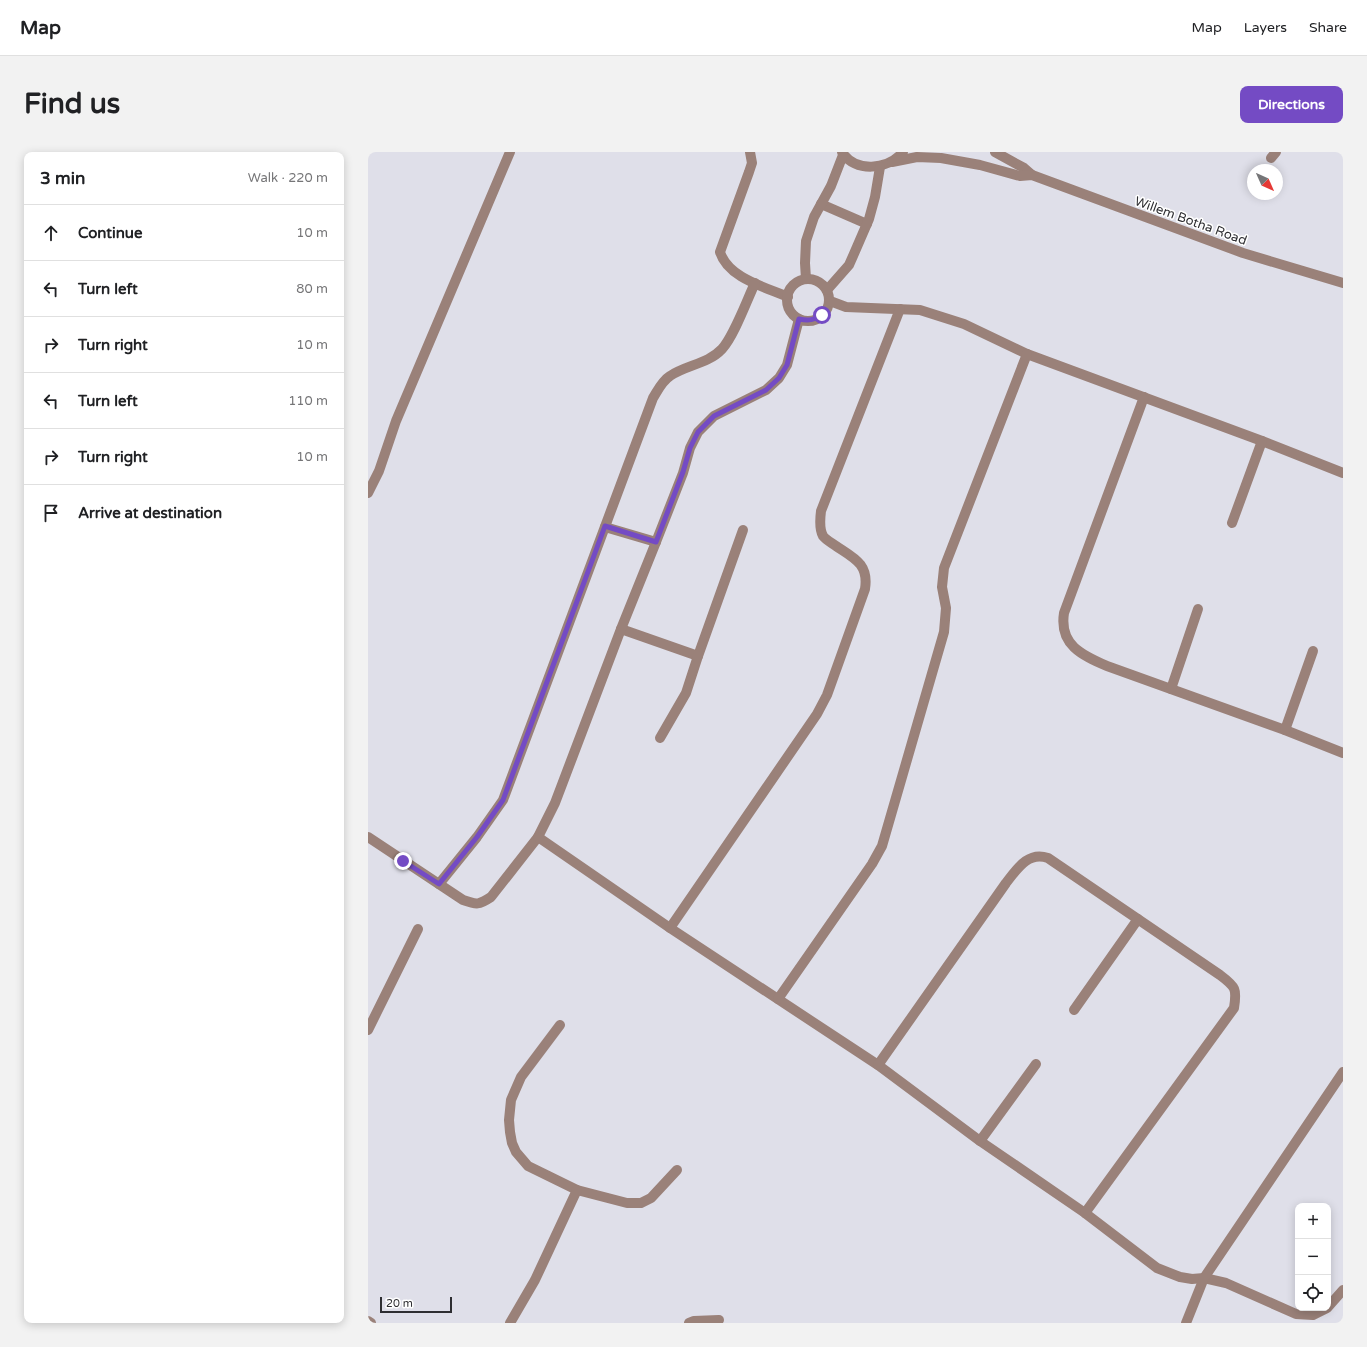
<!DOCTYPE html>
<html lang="en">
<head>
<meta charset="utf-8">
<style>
  :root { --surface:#fff; --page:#f2f2f2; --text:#202124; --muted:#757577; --line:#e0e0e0; --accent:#744bc4 }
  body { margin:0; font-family:"Varela Round",sans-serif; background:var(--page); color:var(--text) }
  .controls { position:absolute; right:12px; bottom:12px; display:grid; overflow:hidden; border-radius:8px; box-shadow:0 2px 10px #0003 }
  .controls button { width:36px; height:36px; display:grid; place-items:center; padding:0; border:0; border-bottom:1px solid var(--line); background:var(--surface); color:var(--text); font:20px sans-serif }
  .compass { position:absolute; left:879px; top:12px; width:36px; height:36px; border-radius:50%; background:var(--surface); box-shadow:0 2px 10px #0003; rotate:135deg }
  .scale { position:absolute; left:12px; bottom:10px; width:72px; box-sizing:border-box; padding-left:4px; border:2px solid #2e2e32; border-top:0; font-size:11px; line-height:14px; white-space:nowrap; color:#2e2e32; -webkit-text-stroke:3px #fff; paint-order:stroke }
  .stop { position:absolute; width:12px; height:12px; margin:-9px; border:3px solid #744bc4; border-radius:50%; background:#fff }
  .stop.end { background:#744bc4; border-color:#fff; box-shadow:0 1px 4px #0008 }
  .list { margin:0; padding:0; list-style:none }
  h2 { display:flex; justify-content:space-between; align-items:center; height:52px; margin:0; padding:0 16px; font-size:17px }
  h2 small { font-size:13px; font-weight:400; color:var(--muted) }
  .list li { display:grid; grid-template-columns:26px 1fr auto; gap:12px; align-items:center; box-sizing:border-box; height:56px; padding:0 16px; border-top:1px solid var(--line) }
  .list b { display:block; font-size:15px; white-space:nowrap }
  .list em { font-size:13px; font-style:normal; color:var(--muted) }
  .icon { flex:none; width:22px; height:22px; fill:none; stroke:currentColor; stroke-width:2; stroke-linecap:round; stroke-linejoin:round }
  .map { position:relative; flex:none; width:975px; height:1171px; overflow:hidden; border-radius:8px }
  header { display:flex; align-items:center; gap:24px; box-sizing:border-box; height:56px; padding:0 20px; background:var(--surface); border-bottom:1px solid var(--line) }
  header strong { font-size:19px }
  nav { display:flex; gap:22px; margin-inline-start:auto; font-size:14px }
  .intro { display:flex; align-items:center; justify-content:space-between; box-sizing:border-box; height:96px; padding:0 24px }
  h1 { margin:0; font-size:28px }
  .button { padding:10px 18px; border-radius:8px; background:var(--accent); color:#fff; font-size:14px; font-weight:700 }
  main { display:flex; gap:24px; padding:0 24px }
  aside { flex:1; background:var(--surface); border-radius:8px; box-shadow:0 2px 10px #0003 }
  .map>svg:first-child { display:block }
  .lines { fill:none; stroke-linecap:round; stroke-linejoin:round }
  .minor { stroke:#9a8179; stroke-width:10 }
  .route { stroke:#744bc4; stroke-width:5 }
  .labels { text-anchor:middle; stroke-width:3; stroke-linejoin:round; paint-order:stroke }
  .street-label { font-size:13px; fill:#2e2e32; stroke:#fff }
</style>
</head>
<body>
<header>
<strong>Map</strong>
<nav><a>Map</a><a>Layers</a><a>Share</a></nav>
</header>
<div class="intro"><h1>Find us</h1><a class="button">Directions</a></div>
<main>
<aside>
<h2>3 min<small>Walk · 220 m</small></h2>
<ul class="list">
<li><svg class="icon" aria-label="ahead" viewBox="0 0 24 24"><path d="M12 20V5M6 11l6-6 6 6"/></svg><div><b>Continue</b></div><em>10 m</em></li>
<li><svg class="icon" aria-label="left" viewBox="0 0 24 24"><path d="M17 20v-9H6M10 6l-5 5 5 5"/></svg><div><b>Turn left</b></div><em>80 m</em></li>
<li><svg class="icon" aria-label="right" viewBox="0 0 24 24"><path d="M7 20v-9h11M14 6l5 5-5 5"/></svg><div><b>Turn right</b></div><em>10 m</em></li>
<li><svg class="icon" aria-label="left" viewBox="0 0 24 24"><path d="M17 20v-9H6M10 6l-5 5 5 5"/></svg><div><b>Turn left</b></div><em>110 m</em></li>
<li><svg class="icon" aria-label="right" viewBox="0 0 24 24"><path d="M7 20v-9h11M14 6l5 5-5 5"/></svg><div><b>Turn right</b></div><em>10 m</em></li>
<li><svg class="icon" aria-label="arrive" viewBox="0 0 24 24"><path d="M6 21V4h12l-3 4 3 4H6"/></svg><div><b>Arrive at destination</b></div></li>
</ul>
</aside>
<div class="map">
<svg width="975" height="1171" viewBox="0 0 975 1171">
  <rect width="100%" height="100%" fill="#dfdfe9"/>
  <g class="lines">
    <g class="minor">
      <path d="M382,0L384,11L381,20L352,100C360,126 397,135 420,145"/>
      <path d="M474,0C487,21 520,18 535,0"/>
      <polyline points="627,0 656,16 664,23"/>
      <polyline points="903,6 908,0"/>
      <polyline points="524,10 549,5 573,6 612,13 652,24 664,23 875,101 975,131"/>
      <polyline points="453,52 499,72"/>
      <polyline points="438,127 437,111 438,89 446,65 463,34 475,3"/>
      <circle cx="440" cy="148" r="21"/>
      <polyline points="459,138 481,113 485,104 501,67 507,45 512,15"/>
      <polyline points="462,149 478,155 552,158 596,172 659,202 894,289 975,321"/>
      <path d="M776,245L696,461C691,493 714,503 739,514L917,578L975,601"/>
      <polyline points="0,341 11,319 28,269 142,0"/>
      <polyline points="864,371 894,289"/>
      <polyline points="237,375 288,390"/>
      <polyline points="253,477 330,504"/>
      <polyline points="803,537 830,457"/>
      <polyline points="917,578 945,499"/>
      <polyline points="292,586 318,541 330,504 375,378"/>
      <path d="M0,685L95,748C109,753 111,753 123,745L170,685L187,651L253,477L288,390L315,321L322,296L330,280L346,264L398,238L411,226L419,213L431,167"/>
      <polyline points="170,685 302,776 510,913 612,989 717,1061 789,1116 812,1125 824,1127 836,1126 858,1131 928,1162 945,1163 959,1156"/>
      <path d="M71,732L109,685L135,648L285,246C290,238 294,229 302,224C318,213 340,212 354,197C366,184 379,148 387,131"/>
      <path d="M302,776L449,562L459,543L497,437C501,412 486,406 468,394C464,391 458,388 455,384C451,377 452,367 453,359L532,157"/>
      <polyline points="410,847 504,712 514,694 576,480 578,456 574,435 576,416 659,202"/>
      <polyline points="706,858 770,767"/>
      <polyline points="192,873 153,925 143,948 141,968 142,980 144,991 148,1000 160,1014 209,1038 259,1051 273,1051 283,1046 309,1018"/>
      <polyline points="0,878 50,777"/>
      <path d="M510,913L638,731C649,717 660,699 680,706L852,823C868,835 869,837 866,856L717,1061"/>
      <polyline points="612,989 668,912"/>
      <polyline points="960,1155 975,1138"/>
      <polyline points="0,1169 3,1171"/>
      <polyline points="142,1171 167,1128 209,1038"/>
      <polyline points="321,1171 326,1169 351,1168"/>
      <polyline points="818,1171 836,1126 975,920"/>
    </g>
  </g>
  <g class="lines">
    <path class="route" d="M35,709L71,732L109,685L135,648L237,374L288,390L315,320L322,296L330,280L346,264L398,238L411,226L419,213L431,167C441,169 446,168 454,163"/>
  </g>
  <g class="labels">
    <g class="street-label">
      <text transform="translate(823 68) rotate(20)" y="5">Willem Botha Road</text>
    </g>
  </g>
</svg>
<div class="controls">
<button>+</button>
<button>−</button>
<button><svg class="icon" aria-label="locate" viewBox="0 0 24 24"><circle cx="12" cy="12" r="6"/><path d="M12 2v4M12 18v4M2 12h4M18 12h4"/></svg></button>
</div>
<svg class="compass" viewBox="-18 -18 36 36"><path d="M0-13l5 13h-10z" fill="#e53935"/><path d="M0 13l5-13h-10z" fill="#757577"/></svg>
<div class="scale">20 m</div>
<div class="stop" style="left:454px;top:163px"></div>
<div class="stop end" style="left:35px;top:709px"></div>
</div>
</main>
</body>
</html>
